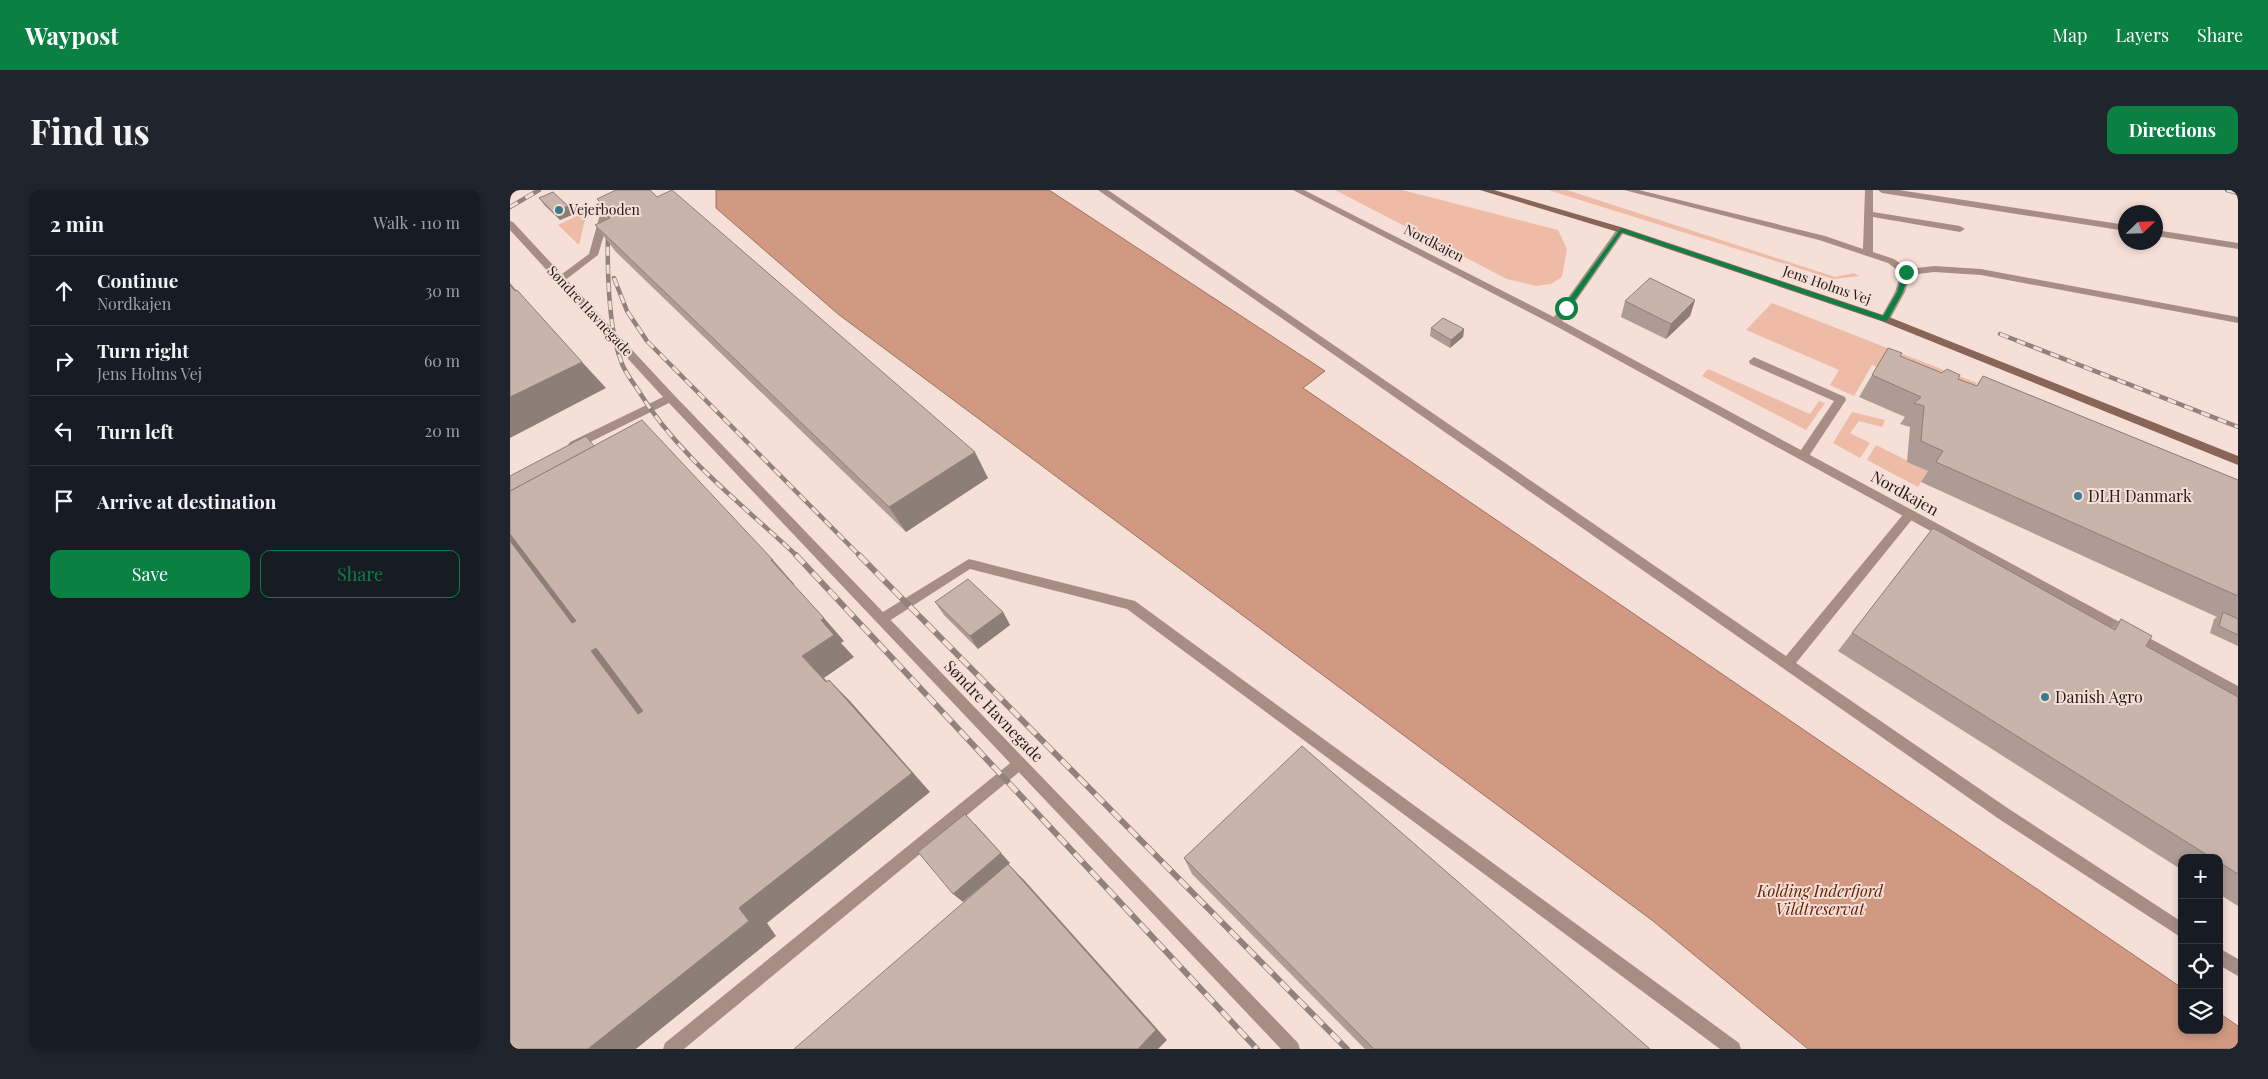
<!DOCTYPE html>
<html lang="en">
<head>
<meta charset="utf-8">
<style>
  :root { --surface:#171b24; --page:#20242c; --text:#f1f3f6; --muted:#9ea1a6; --line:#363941; --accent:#0b8043 }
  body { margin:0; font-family:"Playfair Display",serif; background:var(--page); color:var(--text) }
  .controls { position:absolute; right:15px; bottom:15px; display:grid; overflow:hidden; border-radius:10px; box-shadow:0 2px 8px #0003 }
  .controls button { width:45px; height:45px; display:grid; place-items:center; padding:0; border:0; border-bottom:1px solid var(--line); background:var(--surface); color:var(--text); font:25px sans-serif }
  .compass { position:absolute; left:1608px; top:15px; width:45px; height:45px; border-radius:50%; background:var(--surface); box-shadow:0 2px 8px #0003; rotate:67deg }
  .stop { position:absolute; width:15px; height:15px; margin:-11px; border:4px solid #0b8043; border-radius:50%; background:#fff }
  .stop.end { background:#0b8043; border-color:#fff; box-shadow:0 1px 5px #0008 }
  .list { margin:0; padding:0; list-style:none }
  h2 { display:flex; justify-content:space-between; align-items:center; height:65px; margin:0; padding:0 20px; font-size:21px }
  h2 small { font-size:16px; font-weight:400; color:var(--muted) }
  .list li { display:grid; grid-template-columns:32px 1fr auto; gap:15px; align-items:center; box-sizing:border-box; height:70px; padding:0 20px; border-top:1px solid var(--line) }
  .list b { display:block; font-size:19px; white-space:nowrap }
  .list p { margin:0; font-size:16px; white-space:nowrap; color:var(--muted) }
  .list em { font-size:16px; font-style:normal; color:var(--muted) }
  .actions { display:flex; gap:10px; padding:15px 20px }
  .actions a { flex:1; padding:11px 0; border:1px solid var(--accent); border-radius:10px; text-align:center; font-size:18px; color:var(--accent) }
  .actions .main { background:var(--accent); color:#fff }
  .icon { flex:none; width:28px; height:28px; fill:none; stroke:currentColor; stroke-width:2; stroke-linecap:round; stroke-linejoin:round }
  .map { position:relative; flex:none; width:1728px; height:859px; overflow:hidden; border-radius:10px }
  header { display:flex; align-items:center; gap:30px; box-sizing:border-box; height:70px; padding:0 25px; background:var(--accent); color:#fff }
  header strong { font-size:24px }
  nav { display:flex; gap:28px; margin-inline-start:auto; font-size:18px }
  .intro { display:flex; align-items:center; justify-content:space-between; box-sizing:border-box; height:120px; padding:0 30px }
  h1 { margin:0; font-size:35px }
  .button { padding:12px 22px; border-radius:10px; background:var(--accent); color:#fff; font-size:18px; font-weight:700 }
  main { display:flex; gap:30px; padding:0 30px }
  aside { flex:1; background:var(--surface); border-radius:10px; box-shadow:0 2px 8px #0003 }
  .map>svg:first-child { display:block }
  .green { fill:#eebba7 }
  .water { fill:#d19982; stroke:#9c7362 }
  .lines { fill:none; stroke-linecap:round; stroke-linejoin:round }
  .lane { fill:#a78e84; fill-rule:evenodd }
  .street { fill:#a78e84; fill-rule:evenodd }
  .secondary { fill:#886556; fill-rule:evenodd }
  .rail-far1-casing { stroke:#91827d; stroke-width:4.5 }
  .rail-casing { stroke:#91827d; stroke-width:6 }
  .rail-far1 { stroke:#f5dfd7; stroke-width:3; stroke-dasharray:9; stroke-linecap:butt }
  .rail { stroke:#f5dfd7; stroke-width:4.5; stroke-dasharray:12; stroke-linecap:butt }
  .wall { fill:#ad9b94 }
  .shaded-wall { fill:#8d7e78 }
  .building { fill:#c9b4ac; stroke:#8d7e78; fill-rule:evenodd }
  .route { fill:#0b8043 }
  .poi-dot { fill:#3c7a90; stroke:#f5dfd7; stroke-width:2 }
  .labels { text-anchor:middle; stroke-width:4; stroke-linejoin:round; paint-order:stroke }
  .far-poi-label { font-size:14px; fill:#211a17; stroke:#f5dfd7; text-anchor:start }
  .far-street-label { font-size:14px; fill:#211a17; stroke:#f5dfd7 }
  .street-label { font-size:16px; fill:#211a17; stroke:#f5dfd7 }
  .poi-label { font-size:16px; fill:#211a17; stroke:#f5dfd7; text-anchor:start }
  .park-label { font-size:16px; font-style:italic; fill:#622000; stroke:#f5dfd7 }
</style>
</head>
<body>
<header>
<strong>Waypost</strong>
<nav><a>Map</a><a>Layers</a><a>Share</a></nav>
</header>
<div class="intro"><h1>Find us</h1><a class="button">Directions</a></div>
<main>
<aside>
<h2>2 min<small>Walk · 110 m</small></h2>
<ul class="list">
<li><svg class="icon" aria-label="ahead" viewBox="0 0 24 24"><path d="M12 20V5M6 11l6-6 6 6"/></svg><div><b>Continue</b><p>Nordkajen</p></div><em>30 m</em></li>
<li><svg class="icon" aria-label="right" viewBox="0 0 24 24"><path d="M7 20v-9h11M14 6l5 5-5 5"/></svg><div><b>Turn right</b><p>Jens Holms Vej</p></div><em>60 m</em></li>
<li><svg class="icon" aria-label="left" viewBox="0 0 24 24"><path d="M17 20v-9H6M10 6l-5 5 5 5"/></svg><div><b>Turn left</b></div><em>20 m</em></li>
<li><svg class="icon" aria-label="arrive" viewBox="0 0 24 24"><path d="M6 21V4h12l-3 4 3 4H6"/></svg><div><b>Arrive at destination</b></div></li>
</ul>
<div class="actions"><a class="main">Save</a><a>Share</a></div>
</aside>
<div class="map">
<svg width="1728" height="859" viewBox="0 0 1728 859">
  <rect width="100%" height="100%" fill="#f5dfd7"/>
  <g class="green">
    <polygon points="825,0 892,0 1048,40 1057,59 1052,87 1041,94 1026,96 997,89"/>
    <polygon points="1038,0 1057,0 1325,87 1344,83 1349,86 1323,89"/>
    <polygon points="77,21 69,55 48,35"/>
    <polygon points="1262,113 1467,193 1458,207 1362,175 1344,206 1320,195 1329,180 1236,140"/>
    <polygon points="1198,179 1300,224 1309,211 1315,213 1296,240 1192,186"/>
    <polygon points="1342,222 1375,230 1372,237 1349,231 1340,243 1360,253 1350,268 1323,253"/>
    <polygon points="1366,255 1418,281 1408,297 1357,270"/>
  </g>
  <polygon class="water" points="206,0 539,0 815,181 793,198 1672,798 1672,840 1709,840 1709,823 1728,836 1728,859 1298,859 1143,731 328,124 206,18"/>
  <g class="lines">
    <g class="lane">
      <polygon points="105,0 113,0 101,21 88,65 54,91 48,91 48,87 79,64 91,21"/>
      <polygon points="588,0 598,0 1276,466 1396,321 1404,321 1406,324 1404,327 1286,473 1499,619 1672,732 1672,748 1489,629"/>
      <polygon points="1114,0 1129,0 1315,46 1353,59 1355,0 1363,0 1363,22 1450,36 1455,39 1450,42 1363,27 1363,62 1384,69 1398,79 1424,76 1471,79 1728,127 1728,133 1471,85 1424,82 1400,85 1395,102 1379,131 1375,132 1370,129 1385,102 1391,83 1378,73 1309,50"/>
      <polygon points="1368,0 1389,0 1616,35 1616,41 1372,3"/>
      <polygon points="1646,40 1728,53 1728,59 1646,46"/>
      <polygon points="1244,167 1335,207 1336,210 1297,269 1289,269 1287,266 1324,211 1240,174 1239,171"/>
      <polygon points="459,369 625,411 1229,853 1231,859 1210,859 617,419 460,379 376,433 368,433 366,429 368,425"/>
      <polygon points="509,568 514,570 516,574 514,578 174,859 153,859 155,853 504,570"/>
      <polygon points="1709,758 1728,769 1728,786 1709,775"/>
    </g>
    <g class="street">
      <polygon points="783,0 794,0 1044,127 1108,38 1114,38 1114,42 1052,131 1728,496 1728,509 1042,134"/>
      <polygon points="0,31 3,32 164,205 788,853 790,859 771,859 159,213 68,258 60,258 58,255 60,252 153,207 0,40"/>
    </g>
    <polygon class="secondary" points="970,0 984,0 1114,38 1379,127 1728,266 1728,275 1371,131 1108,42"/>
    <defs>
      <g id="rail-far1">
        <polyline points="1717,0 1728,3"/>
        <polyline points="0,17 29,0"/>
        <path d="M98,39C97,75 98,137 111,171C114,181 122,191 128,200C168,266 232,314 287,366"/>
        <polyline points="104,88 117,121 137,151 350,366"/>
        <polyline points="1490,144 1728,237"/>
      </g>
      <g id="rail">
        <polyline points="286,365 747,859"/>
        <polyline points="349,365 837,859"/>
      </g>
    </defs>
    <use href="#rail-far1" class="rail-far1-casing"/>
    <use href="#rail" class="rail-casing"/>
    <use href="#rail-far1" class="rail-far1"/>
    <use href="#rail" class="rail"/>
  </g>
  <g class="wall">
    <polygon points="29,8 64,24 50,30 35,16"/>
    <polygon points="87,9 478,288 396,342 106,62 85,35 97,30 86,15 90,13"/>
    <polygon points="1185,110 1180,126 1156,149 1111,127 1115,111"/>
    <polygon points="921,138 954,139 953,147 940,158 920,146"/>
    <polygon points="1378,158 1390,166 1466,196 1473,186 1728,290 1728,456 1700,443 1704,429 1707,427 1411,292 1418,281 1397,272 1400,237 1390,234 1395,227 1349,207"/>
    <polygon points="1423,338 1601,438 1611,429 1636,456 1728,507 1728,716 1709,704 1709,668 1672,668 1672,680 1328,461"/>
    <polygon points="425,412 493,422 500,435 468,459 434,425"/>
    <polygon points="674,668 1140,859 855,859 682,684"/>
  </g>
  <g class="shaded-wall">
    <polygon points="58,16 64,24 50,30 43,22"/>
    <polygon points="0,93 29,128 0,95"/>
    <polygon points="1185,110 1180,126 1156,149 1161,134"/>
    <polygon points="954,139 953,147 940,158 941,150"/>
    <polygon points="72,172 96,198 0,248 0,207"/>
    <polygon points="465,262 478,288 396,342 379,317"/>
    <polygon points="0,337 91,456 62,433 0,351"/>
    <polygon points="261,370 263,370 284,394 282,394"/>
    <polygon points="493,422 500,435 468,459 460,446"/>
    <polygon points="314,428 334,451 331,453 344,467 314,488 337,513 316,492 292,466 311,430"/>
    <polygon points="86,458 157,544 128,524 81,461"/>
    <polygon points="319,490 340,511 420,602 257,733 266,746 126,859 78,859 229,718"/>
    <polygon points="465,634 500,673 453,712 443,704"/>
    <polygon points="498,674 514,690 657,850 648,859 628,859"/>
  </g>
  <g class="building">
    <polygon points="106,0 140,0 147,7 162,0 465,262 379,317 85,35 100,28 86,15 91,13 87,9"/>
    <polygon points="43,2 58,16 43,22 29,8"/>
    <polygon points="1140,88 1185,110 1161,134 1115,111"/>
    <polygon points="0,95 5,101 7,100 72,172 0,207"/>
    <polygon points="933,128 954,139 941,150 921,138"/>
    <polygon points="1378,158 1392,163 1390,166 1432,183 1437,179 1450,185 1448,189 1467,196 1473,186 1728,290 1728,406 1426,272 1433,261 1411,251 1414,216 1404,213 1411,207 1362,185"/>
    <path d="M132,230L263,370H261L314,428L311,430L324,445L292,466L316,492L319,490L402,583L229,718L239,731L78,859H0V351L62,433L66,431L0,344V301ZM86,458L133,521L128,524L81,461Z"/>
    <polygon points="76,246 84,256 0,301 0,286"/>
    <polygon points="1423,338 1605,440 1611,429 1642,446 1636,456 1728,507 1728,684 1709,672 1709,668 1702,668 1342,443"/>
    <polygon points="458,389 493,422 460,446 425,412"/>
    <polygon points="1713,422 1728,429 1728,445 1709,436"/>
    <polygon points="792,556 1140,859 864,859 674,668"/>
    <polygon points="455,624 491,663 443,704 408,662"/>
    <polygon points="498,674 646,840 628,859 284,859"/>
  </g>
  <polygon class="route" points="1111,38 1373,126 1387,102 1393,82 1396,80 1399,82 1393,102 1377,131 1374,131 1112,42 1058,120 1053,120 1053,117"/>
  <g class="poi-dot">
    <circle cx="49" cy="20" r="5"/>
    <circle cx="1568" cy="306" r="5"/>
    <circle cx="1535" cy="507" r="5"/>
  </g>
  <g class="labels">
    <g class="far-poi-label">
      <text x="59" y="25">Vejerboden</text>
    </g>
    <g class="far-street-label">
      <text transform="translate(924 53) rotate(27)" y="5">Nordkajen</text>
      <text transform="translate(1317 95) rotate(19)" y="5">Jens Holms Vej</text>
      <text transform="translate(80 121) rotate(47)" y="5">Søndre Havnegade</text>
    </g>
    <g class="street-label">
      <text transform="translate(1395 303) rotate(29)" y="6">Nordkajen</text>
      <text transform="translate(484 521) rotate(46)" y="6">Søndre Havnegade</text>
    </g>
    <g class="poi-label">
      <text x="1578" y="312">DLH Danmark</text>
      <text x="1545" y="513">Danish Agro</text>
    </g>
    <g class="park-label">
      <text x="1310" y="707">Kolding Inderfjord<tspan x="1310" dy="18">Vildtreservat</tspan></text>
    </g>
  </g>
</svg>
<div class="controls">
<button>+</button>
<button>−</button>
<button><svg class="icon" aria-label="locate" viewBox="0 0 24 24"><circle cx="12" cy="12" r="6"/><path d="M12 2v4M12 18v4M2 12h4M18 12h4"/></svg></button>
<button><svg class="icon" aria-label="layers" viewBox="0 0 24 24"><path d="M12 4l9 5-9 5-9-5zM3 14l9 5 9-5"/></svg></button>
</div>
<svg class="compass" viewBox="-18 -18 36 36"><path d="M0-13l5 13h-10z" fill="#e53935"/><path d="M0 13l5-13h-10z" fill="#9ea1a6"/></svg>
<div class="stop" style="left:1056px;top:118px"></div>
<div class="stop end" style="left:1396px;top:82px"></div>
</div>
</main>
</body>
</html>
